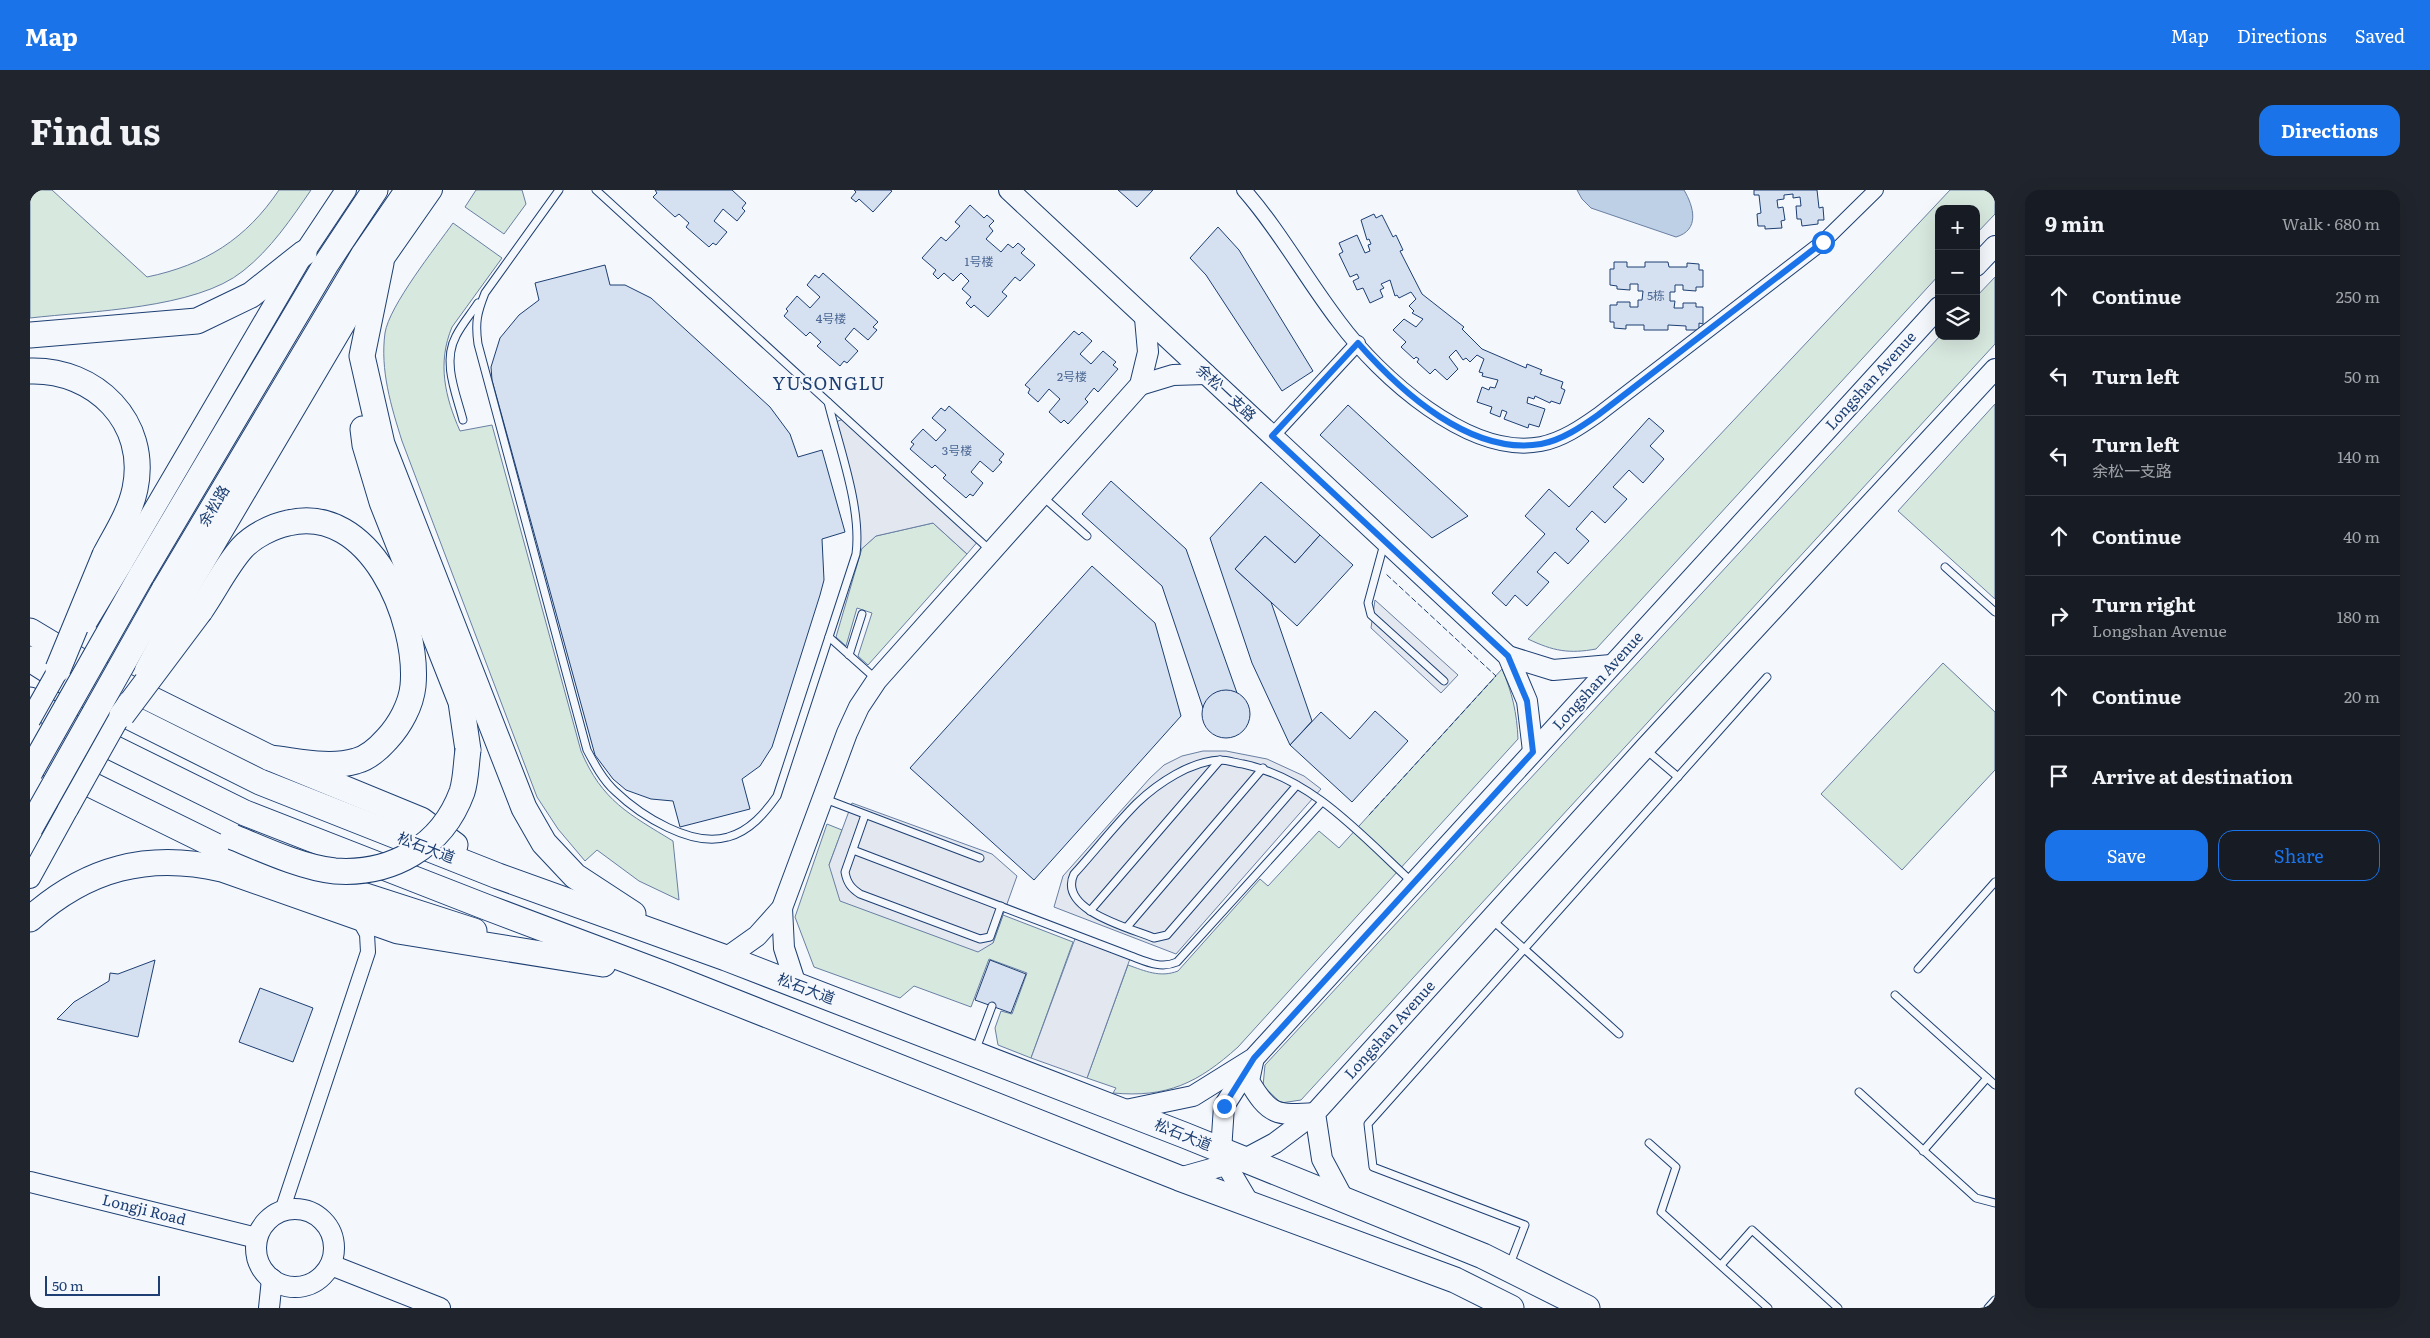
<!DOCTYPE html>
<html lang="en">
<head>
<meta charset="utf-8">
<style>
  :root { --surface:#171b24; --page:#20242c; --text:#f1f3f6; --muted:#9ea1a6; --line:#363941; --accent:#1a73e8 }
  body { margin:0; font-family:Literata,"Noto Sans SC",serif; background:var(--page); color:var(--text) }
  .controls { position:absolute; right:15px; top:15px; display:grid; overflow:hidden; border-radius:10px; box-shadow:0 5px 20px #0002 }
  .controls button { width:45px; height:45px; display:grid; place-items:center; padding:0; border:0; border-bottom:1px solid var(--line); background:var(--surface); color:var(--text); font:25px sans-serif }
  .scale { position:absolute; left:15px; bottom:12px; width:115px; box-sizing:border-box; padding-left:5px; border:2px solid #1d3f73; border-top:0; font-size:14px; line-height:18px; white-space:nowrap; color:#1d3f73; -webkit-text-stroke:4px #f4f7fb; paint-order:stroke }
  .stop { position:absolute; width:15px; height:15px; margin:-11px; border:4px solid #1a73e8; border-radius:50%; background:#fff }
  .stop.end { background:#1a73e8; border-color:#fff; box-shadow:0 1px 5px #0008 }
  .list { margin:0; padding:0; list-style:none }
  h2 { display:flex; justify-content:space-between; align-items:center; height:65px; margin:0; padding:0 20px; font-size:21px }
  h2 small { font-size:16px; font-weight:400; color:var(--muted) }
  .list li { display:grid; grid-template-columns:32px 1fr auto; gap:15px; align-items:center; box-sizing:border-box; height:80px; padding:0 20px; border-top:1px solid var(--line) }
  .list b { display:block; font-size:19px; white-space:nowrap }
  .list p { margin:0; font-size:16px; white-space:nowrap; color:var(--muted) }
  .list em { font-size:16px; font-style:normal; color:var(--muted) }
  .actions { display:flex; gap:10px; padding:15px 20px }
  .actions a { flex:1; padding:11px 0; border:1px solid var(--accent); border-radius:15px; text-align:center; font-size:18px; color:var(--accent) }
  .actions .main { background:var(--accent); color:#fff }
  .icon { flex:none; width:28px; height:28px; fill:none; stroke:currentColor; stroke-width:2; stroke-linecap:round; stroke-linejoin:round }
  .map { position:relative; flex:none; width:1965px; height:1118px; overflow:hidden; border-radius:15px }
  header { display:flex; align-items:center; gap:30px; box-sizing:border-box; height:70px; padding:0 25px; background:var(--accent); color:#fff }
  header strong { font-size:24px }
  nav { display:flex; gap:28px; margin-inline-start:auto; font-size:18px }
  .intro { display:flex; align-items:center; justify-content:space-between; box-sizing:border-box; height:120px; padding:0 30px }
  h1 { margin:0; font-size:35px }
  .button { padding:12px 22px; border-radius:15px; background:var(--accent); color:#fff; font-size:18px; font-weight:700 }
  main { display:flex; gap:30px; padding:0 30px }
  aside { flex:1; background:var(--surface); border-radius:15px; box-shadow:0 5px 20px #0002 }
  .map>svg:first-child { display:block }
  .green { fill:#d7e8df; stroke:#687fa3 }
  .parking { fill:#e3e8f0; stroke:#687fa3 }
  .water { fill:#bed0e5; stroke:#687fa3 }
  .building { fill:#d5e0f0; stroke:#1d3f73 }
  .lines { fill:none; stroke-linecap:round; stroke-linejoin:round }
  .lane-casing { stroke:#1d3f73; stroke-width:9 }
  .street-casing { stroke:#1d3f73; stroke-width:16 }
  .secondary-casing { stroke:#1d3f73; stroke-width:22 }
  .highway-casing { stroke:#1d3f73; stroke-width:27 }
  .lane { stroke:#f4f7fb; stroke-width:7 }
  .street { stroke:#f4f7fb; stroke-width:14 }
  .secondary { stroke:#f4f7fb; stroke-width:20 }
  .highway { stroke:#f4f7fb; stroke-width:25 }
  .secondary-bridge-casing { stroke:#1d3f73; stroke-width:22; stroke-linecap:butt }
  .highway-bridge-casing { stroke:#1d3f73; stroke-width:27; stroke-linecap:butt }
  .secondary-bridge { stroke:#f4f7fb; stroke-width:20 }
  .highway-bridge { stroke:#f4f7fb; stroke-width:25 }
  .fence { stroke:#1d3f73; stroke-width:1; stroke-dasharray:6 2.5; stroke-linecap:butt }
  .route { stroke:#1a73e8; stroke-width:6 }
  .labels { text-anchor:middle; stroke-width:4; stroke-linejoin:round; paint-order:stroke }
  .number-label { font-size:12px; fill:#4b6792 }
  .street-label { font-size:15px; fill:#1d3f73; stroke:#f4f7fb }
  .quarter-label { font-size:18px; letter-spacing:1px; fill:#1d3f73; stroke:#f4f7fb }
</style>
</head>
<body>
<header>
<strong>Map</strong>
<nav><a>Map</a><a>Directions</a><a>Saved</a></nav>
</header>
<div class="intro"><h1>Find us</h1><a class="button">Directions</a></div>
<main>
<div class="map">
<svg width="1965" height="1118" viewBox="0 0 1965 1118">
  <rect width="100%" height="100%" fill="#f4f7fb"/>
  <g class="green">
    <path d="M0,0H22L117,87C175,75 216,49 249,0H281C261,29 241,59 213,81C166,119 60,121 0,128Z"/>
    <polygon points="446,0 492,0 496,14 474,44 435,17"/>
    <path d="M1920,0H1965V24L1946,44V19H1909V85L1566,459C1539,464 1523,461 1498,449Z"/>
    <path d="M423,33L472,68L422,137C407,173 415,207 430,241L462,235L551,561C572,611 599,624 643,651L649,710L609,691L567,660L555,671L528,639L507,607L372,251C361,216 350,180 355,143C359,116 406,57 423,33Z"/>
    <polygon points="1965,87 1965,154 1271,910 1251,913 1233,896 1235,875 1910,146 1946,146 1946,107"/>
    <polygon points="1965,214 1965,409 1868,321"/>
    <polygon points="903,333 937,364 838,475 828,466 842,423 827,418 816,456 806,447 832,358 846,346"/>
    <polygon points="1913,473 1965,522 1965,580 1872,680 1791,604"/>
    <path d="M1472,479C1482,502 1487,523 1488,549L1208,857C1168,893 1137,908 1083,903L1086,898L1057,888L1098,775C1115,781 1130,788 1148,781L1230,689L1238,696L1289,641L1309,658Z"/>
    <polygon points="797,634 812,640 799,675 963,753 973,725 1043,752 1001,868 968,855 965,838 971,821 982,824 997,783 959,769 941,817 884,796 870,808 784,777 765,727"/>
  </g>
  <g class="parking">
    <polygon points="816,228 949,350 937,364 903,333 846,346 826,364 829,345 803,233"/>
    <polygon points="1345,410 1428,485 1411,503 1341,438"/>
    <polygon points="1173,561 1196,561 1237,569 1274,586 1291,599 1146,764 1024,717 1033,686 1120,588 1134,575 1152,566"/>
    <polygon points="822,613 962,664 987,686 963,753 948,762 810,711 799,675"/>
    <polygon points="1046,746 1101,766 1057,888 1001,868"/>
  </g>
  <path class="water" d="M1547,0H1654C1664,17 1670,40 1646,47L1561,18L1552,9Z"/>
  <g class="building">
    <polygon points="625,0 702,0 716,13 712,18 715,21 707,31 693,19 684,31 697,42 686,55 683,53 679,57 656,37 659,33 649,24 645,27 623,7 627,3"/>
    <polygon points="824,0 860,0 862,1 843,22 829,9 826,12 821,8 826,2"/>
    <polygon points="1088,0 1123,0 1107,17"/>
    <polygon points="1724,0 1787,0 1789,18 1793,17 1794,30 1788,30 1788,34 1772,36 1771,29 1767,29 1766,16 1771,16 1770,7 1763,8 1763,4 1754,5 1754,9 1747,10 1748,18 1753,17 1755,30 1751,31 1752,38 1735,39 1735,36 1728,36 1727,24 1731,23 1729,5 1724,5"/>
    <polygon points="940,15 954,28 957,25 964,31 959,36 963,41 956,49 971,62 978,54 983,58 988,53 995,59 991,63 1005,75 990,91 985,87 972,102 977,106 958,127 944,115 941,118 936,113 941,107 932,99 939,91 931,83 923,91 914,83 908,89 903,84 906,80 892,68 911,47 916,51 930,36 925,32"/>
    <polygon points="1344,24 1346,28 1352,25 1363,47 1366,45 1373,60 1370,61 1392,104 1434,137 1432,139 1452,159 1496,178 1497,174 1512,180 1510,184 1533,192 1531,198 1535,200 1530,214 1521,211 1520,213 1505,206 1504,209 1498,207 1497,213 1515,219 1509,237 1499,234 1498,238 1474,229 1477,222 1472,220 1470,227 1460,223 1462,217 1447,212 1452,197 1459,200 1460,197 1465,198 1468,190 1452,186 1453,183 1449,182 1454,169 1447,165 1440,172 1436,168 1433,170 1426,160 1419,167 1428,179 1417,190 1405,179 1400,184 1387,172 1389,169 1386,167 1384,169 1371,157 1376,152 1363,140 1374,129 1386,137 1393,129 1382,123 1384,121 1379,116 1386,109 1381,102 1369,108 1367,105 1365,106 1360,90 1351,94 1354,98 1350,100 1353,107 1340,113 1333,98 1327,100 1323,91 1329,88 1327,84 1320,87 1309,64 1313,62 1309,53 1327,45 1335,63 1340,61 1338,55 1341,54 1339,49 1337,50 1331,30"/>
    <polygon points="1188,37 1209,60 1283,181 1252,201 1176,85 1160,68"/>
    <polygon points="1584,72 1597,72 1597,77 1615,77 1615,72 1638,72 1639,77 1657,77 1657,73 1669,74 1669,80 1673,80 1673,97 1666,97 1666,101 1653,100 1653,95 1645,95 1645,102 1640,102 1640,111 1645,111 1644,118 1653,118 1653,113 1666,113 1666,117 1673,117 1673,134 1669,133 1669,140 1656,140 1656,136 1638,135 1638,140 1614,140 1614,135 1596,135 1596,139 1584,138 1584,132 1580,132 1580,115 1587,115 1587,112 1600,112 1600,117 1608,117 1608,110 1612,110 1613,101 1608,101 1608,94 1600,94 1600,100 1587,99 1587,96 1580,95 1580,79 1584,79"/>
    <polygon points="575,75 580,95 595,95 621,108 740,217 760,244 768,267 792,260 815,342 792,349 794,390 790,405 742,557 730,576 712,589 720,619 650,637 643,611 621,609 596,600 583,589 565,565 462,190 461,177 470,148 489,125 509,110 505,93"/>
    <polygon points="793,83 848,132 843,137 847,140 838,150 824,138 815,149 828,161 817,173 814,171 810,176 787,156 791,152 780,142 776,146 754,126 758,121 756,119 767,106 780,118 790,107 777,95 785,85 789,88"/>
    <polygon points="1044,141 1049,145 1052,142 1062,151 1050,164 1061,174 1073,161 1086,172 1083,175 1088,179 1068,202 1064,198 1055,209 1058,212 1038,234 1034,230 1031,233 1019,222 1030,209 1019,199 1008,212 998,203 1000,199 995,195"/>
    <polygon points="1318,215 1438,326 1402,348 1290,245"/>
    <polygon points="919,216 974,264 969,270 972,272 963,282 950,271 941,282 953,293 943,306 940,304 936,308 913,288 916,285 905,275 902,278 880,259 884,254 881,252 893,239 906,251 916,240 902,228 911,218 915,221"/>
    <polygon points="1619,228 1634,241 1620,256 1634,269 1613,293 1599,280 1583,297 1597,309 1575,333 1562,321 1546,339 1559,351 1538,374 1525,362 1507,382 1519,392 1497,416 1485,405 1476,416 1462,403 1515,344 1495,326 1519,299 1539,317"/>
    <polygon points="1081,291 1156,359 1207,503 1197,501 1189,502 1182,505 1173,518 1132,396 1052,324"/>
    <polygon points="1231,292 1290,345 1265,373 1235,346 1205,379 1241,412 1282,531 1260,555 1222,473 1180,348"/>
    <polygon points="1290,345 1323,375 1267,436 1205,379 1235,346 1265,373"/>
    <polygon points="1062,376 1125,433 1151,526 1004,690 880,578"/>
    <circle cx="1196" cy="524" r="24"/>
    <polygon points="1345,521 1378,551 1322,612 1260,555 1291,522 1320,549"/>
    <polygon points="125,770 108,847 27,829 44,812 79,791 80,783 88,784"/>
    <polygon points="960,770 996,784 981,823 945,810"/>
    <polygon points="230,798 283,818 263,872 209,852"/>
  </g>
  <g class="lines">
    <defs>
      <g id="lane">
        <path d="M529,0L455,103C447,123 445,133 448,154L557,560C565,575 573,590 585,601C611,626 662,658 698,647C720,641 735,623 747,606L826,364C832,318 809,257 798,212"/>
        <polyline points="566,0 961,361"/>
        <path d="M433,230C426,203 412,172 426,146C432,134 441,124 448,113"/>
        <polyline points="1012,306 1057,346"/>
        <polyline points="1354,354 1338,413 1341,425 1414,491"/>
        <polyline points="1915,377 1965,422"/>
        <polyline points="799,447 846,489"/>
        <polyline points="819,465 832,424"/>
        <polyline points="1615,559 1648,587"/>
        <path d="M1267,595L1137,745L1124,748C1100,738 1027,720 1044,684C1065,661 1085,635 1107,613C1128,593 1161,571 1190,570C1197,570 1206,573 1213,574C1282,588 1332,646 1382,692"/>
        <polyline points="795,609 950,668"/>
        <path d="M835,625L815,682C817,693 821,698 830,704L950,749L960,747L971,716"/>
        <path d="M823,660L1101,766C1117,772 1131,779 1147,772L1292,612"/>
        <polyline points="1060,721 1190,570"/>
        <polyline points="1461,729 1589,844"/>
        <polyline points="1097,737 1233,578"/>
        <polyline points="1888,779 1965,692"/>
        <polyline points="1865,805 1965,895"/>
        <polyline points="946,859 962,816"/>
        <polyline points="1829,902 1946,1008 1965,1013"/>
        <polyline points="1619,953 1646,977 1631,1022 1738,1118"/>
        <polyline points="1893,961 1957,888"/>
        <polyline points="1480,1074 1495,1035 1343,977 1338,934 1737,487"/>
        <polyline points="1691,1075 1722,1040 1808,1118"/>
        <polyline points="1958,1118 1965,1110"/>
      </g>
      <g id="street">
        <path d="M1214,0C1250,41 1276,89 1309,132C1349,186 1439,268 1511,254C1532,250 1551,237 1568,225L1793,52L1846,0"/>
        <polyline points="1242,246 1328,153"/>
        <polyline points="252,1021 338,762 337,744 328,728"/>
      </g>
      <g id="secondary">
        <polyline points="979,0 1478,466 1497,511 1503,561"/>
        <polyline points="1946,76 1965,56"/>
        <polyline points="1110,195 1143,185 1176,184"/>
        <polyline points="92,374 274,63 316,0"/>
        <polyline points="152,410 351,73 402,0"/>
        <polyline points="1478,466 1523,480 1581,475"/>
        <polyline points="0,688 38,619"/>
        <polyline points="752,718 754,758 766,795"/>
        <polyline points="696,768 727,746 752,718 817,543 829,517 847,490 1110,195 1118,162 1115,128"/>
        <path d="M1223,872L1219,891C1239,925 1246,926 1285,923"/>
        <polyline points="1091,921 1163,906 1224,868 1909,117"/>
        <polyline points="1149,988 1213,970 1245,953 1285,923"/>
        <polyline points="0,992 227,1048"/>
        <polyline points="1314,1010 1292,969 1285,923 1615,558 1965,179"/>
        <polyline points="1219,1013 1197,976 1191,961 1194,916 1222,872"/>
        <circle cx="265" cy="1058" r="39"/>
        <polyline points="301,1075 410,1118"/>
        <polyline points="239,1118 242,1089"/>
      </g>
      <g id="highway">
        <polyline points="351,73 332,166 352,254 494,618 514,653 545,686 603,724"/>
        <polyline points="0,145 167,131 221,105 274,63"/>
        <path d="M0,181C65,179 119,232 105,299C100,323 86,344 75,365"/>
        <polyline points="333,239 335,255 352,312 431,512 438,560"/>
        <polyline points="111,386 296,74 345,0"/>
        <polyline points="134,400 334,64 378,0"/>
        <path d="M170,421C184,401 196,376 212,358C223,346 243,336 258,333C340,313 389,430 383,496C381,515 370,535 357,549C349,558 338,568 326,571C299,579 268,571 240,568"/>
        <polyline points="0,441 75,486 240,568 391,630 425,655"/>
        <polyline points="0,469 60,507 230,592 468,686 696,768 1154,945 1453,1066 1557,1118"/>
        <polyline points="0,510 43,538 215,623 456,717 639,786 1149,988 1425,1090 1481,1118"/>
        <polyline points="0,541 34,563"/>
        <polyline points="0,562 21,575 196,661 444,741"/>
        <path d="M0,729C57,678 118,662 192,679L368,741L573,774"/>
      </g>
    </defs>
    <use href="#lane" class="lane-casing"/>
    <use href="#street" class="street-casing"/>
    <use href="#secondary" class="secondary-casing"/>
    <use href="#highway" class="highway-casing"/>
    <use href="#lane" class="lane"/>
    <use href="#street" class="street"/>
    <use href="#secondary" class="secondary"/>
    <use href="#highway" class="highway"/>
    <defs>
      <g id="secondary-bridge">
        <polyline points="57,432 92,374"/>
        <polyline points="115,480 152,410"/>
        <polyline points="0,530 35,468"/>
        <polyline points="38,619 98,512"/>
      </g>
      <g id="highway-bridge">
        <polyline points="28,479 75,365"/>
        <polyline points="92,525 170,421"/>
        <polyline points="0,582 111,386"/>
        <polyline points="0,638 134,400"/>
        <path d="M203,647C232,659 273,678 305,681C361,685 412,657 432,602C436,590 436,574 438,560"/>
      </g>
    </defs>
    <use href="#secondary-bridge" class="secondary-bridge-casing"/>
    <use href="#highway-bridge" class="highway-bridge-casing"/>
    <use href="#secondary-bridge" class="secondary-bridge"/>
    <use href="#highway-bridge" class="highway-bridge"/>
    <polyline class="fence" points="1339,625 1466,486 1356,384"/>
  </g>
  <g class="lines">
    <path class="route" d="M1194,916L1224,868L1503,562L1497,511L1478,466L1242,246L1328,153C1371,202 1441,266 1511,254C1532,250 1551,237 1568,225L1793,52"/>
  </g>
  <g class="labels">
    <g class="number-label">
      <text x="949" y="76">1号楼</text>
      <text x="1626" y="110">5栋</text>
      <text x="801" y="133">4号楼</text>
      <text x="1042" y="191">2号楼</text>
      <text x="927" y="265">3号楼</text>
    </g>
    <g class="street-label">
      <text transform="translate(1841 191) rotate(-48)" y="5">Longshan Avenue</text>
      <text transform="translate(1196 203) rotate(43)" y="5">余松一支路</text>
      <text transform="translate(184 316) rotate(-59)" y="5">余松路</text>
      <text transform="translate(1568 491) rotate(-48)" y="5">Longshan Avenue</text>
      <text transform="translate(396 658) rotate(21)" y="5">松石大道</text>
      <text transform="translate(776 799) rotate(21)" y="5">松石大道</text>
      <text transform="translate(1360 840) rotate(-48)" y="5">Longshan Avenue</text>
      <text transform="translate(1153 945) rotate(22)" y="5">松石大道</text>
      <text transform="translate(114 1020) rotate(14)" y="5">Longji Road</text>
    </g>
    <g class="quarter-label">
      <text x="799" y="200">YUSONGLU</text>
    </g>
  </g>
</svg>
<div class="controls">
<button>+</button>
<button>−</button>
<button><svg class="icon" aria-label="layers" viewBox="0 0 24 24"><path d="M12 4l9 5-9 5-9-5zM3 14l9 5 9-5"/></svg></button>
</div>
<div class="scale">50 m</div>
<div class="stop" style="left:1793px;top:52px"></div>
<div class="stop end" style="left:1194px;top:916px"></div>
</div>
<aside>
<h2>9 min<small>Walk · 680 m</small></h2>
<ul class="list">
<li><svg class="icon" aria-label="ahead" viewBox="0 0 24 24"><path d="M12 20V5M6 11l6-6 6 6"/></svg><div><b>Continue</b></div><em>250 m</em></li>
<li><svg class="icon" aria-label="left" viewBox="0 0 24 24"><path d="M17 20v-9H6M10 6l-5 5 5 5"/></svg><div><b>Turn left</b></div><em>50 m</em></li>
<li><svg class="icon" aria-label="left" viewBox="0 0 24 24"><path d="M17 20v-9H6M10 6l-5 5 5 5"/></svg><div><b>Turn left</b><p>余松一支路</p></div><em>140 m</em></li>
<li><svg class="icon" aria-label="ahead" viewBox="0 0 24 24"><path d="M12 20V5M6 11l6-6 6 6"/></svg><div><b>Continue</b></div><em>40 m</em></li>
<li><svg class="icon" aria-label="right" viewBox="0 0 24 24"><path d="M7 20v-9h11M14 6l5 5-5 5"/></svg><div><b>Turn right</b><p>Longshan Avenue</p></div><em>180 m</em></li>
<li><svg class="icon" aria-label="ahead" viewBox="0 0 24 24"><path d="M12 20V5M6 11l6-6 6 6"/></svg><div><b>Continue</b></div><em>20 m</em></li>
<li><svg class="icon" aria-label="arrive" viewBox="0 0 24 24"><path d="M6 21V4h12l-3 4 3 4H6"/></svg><div><b>Arrive at destination</b></div></li>
</ul>
<div class="actions"><a class="main">Save</a><a>Share</a></div>
</aside>
</main>
</body>
</html>
